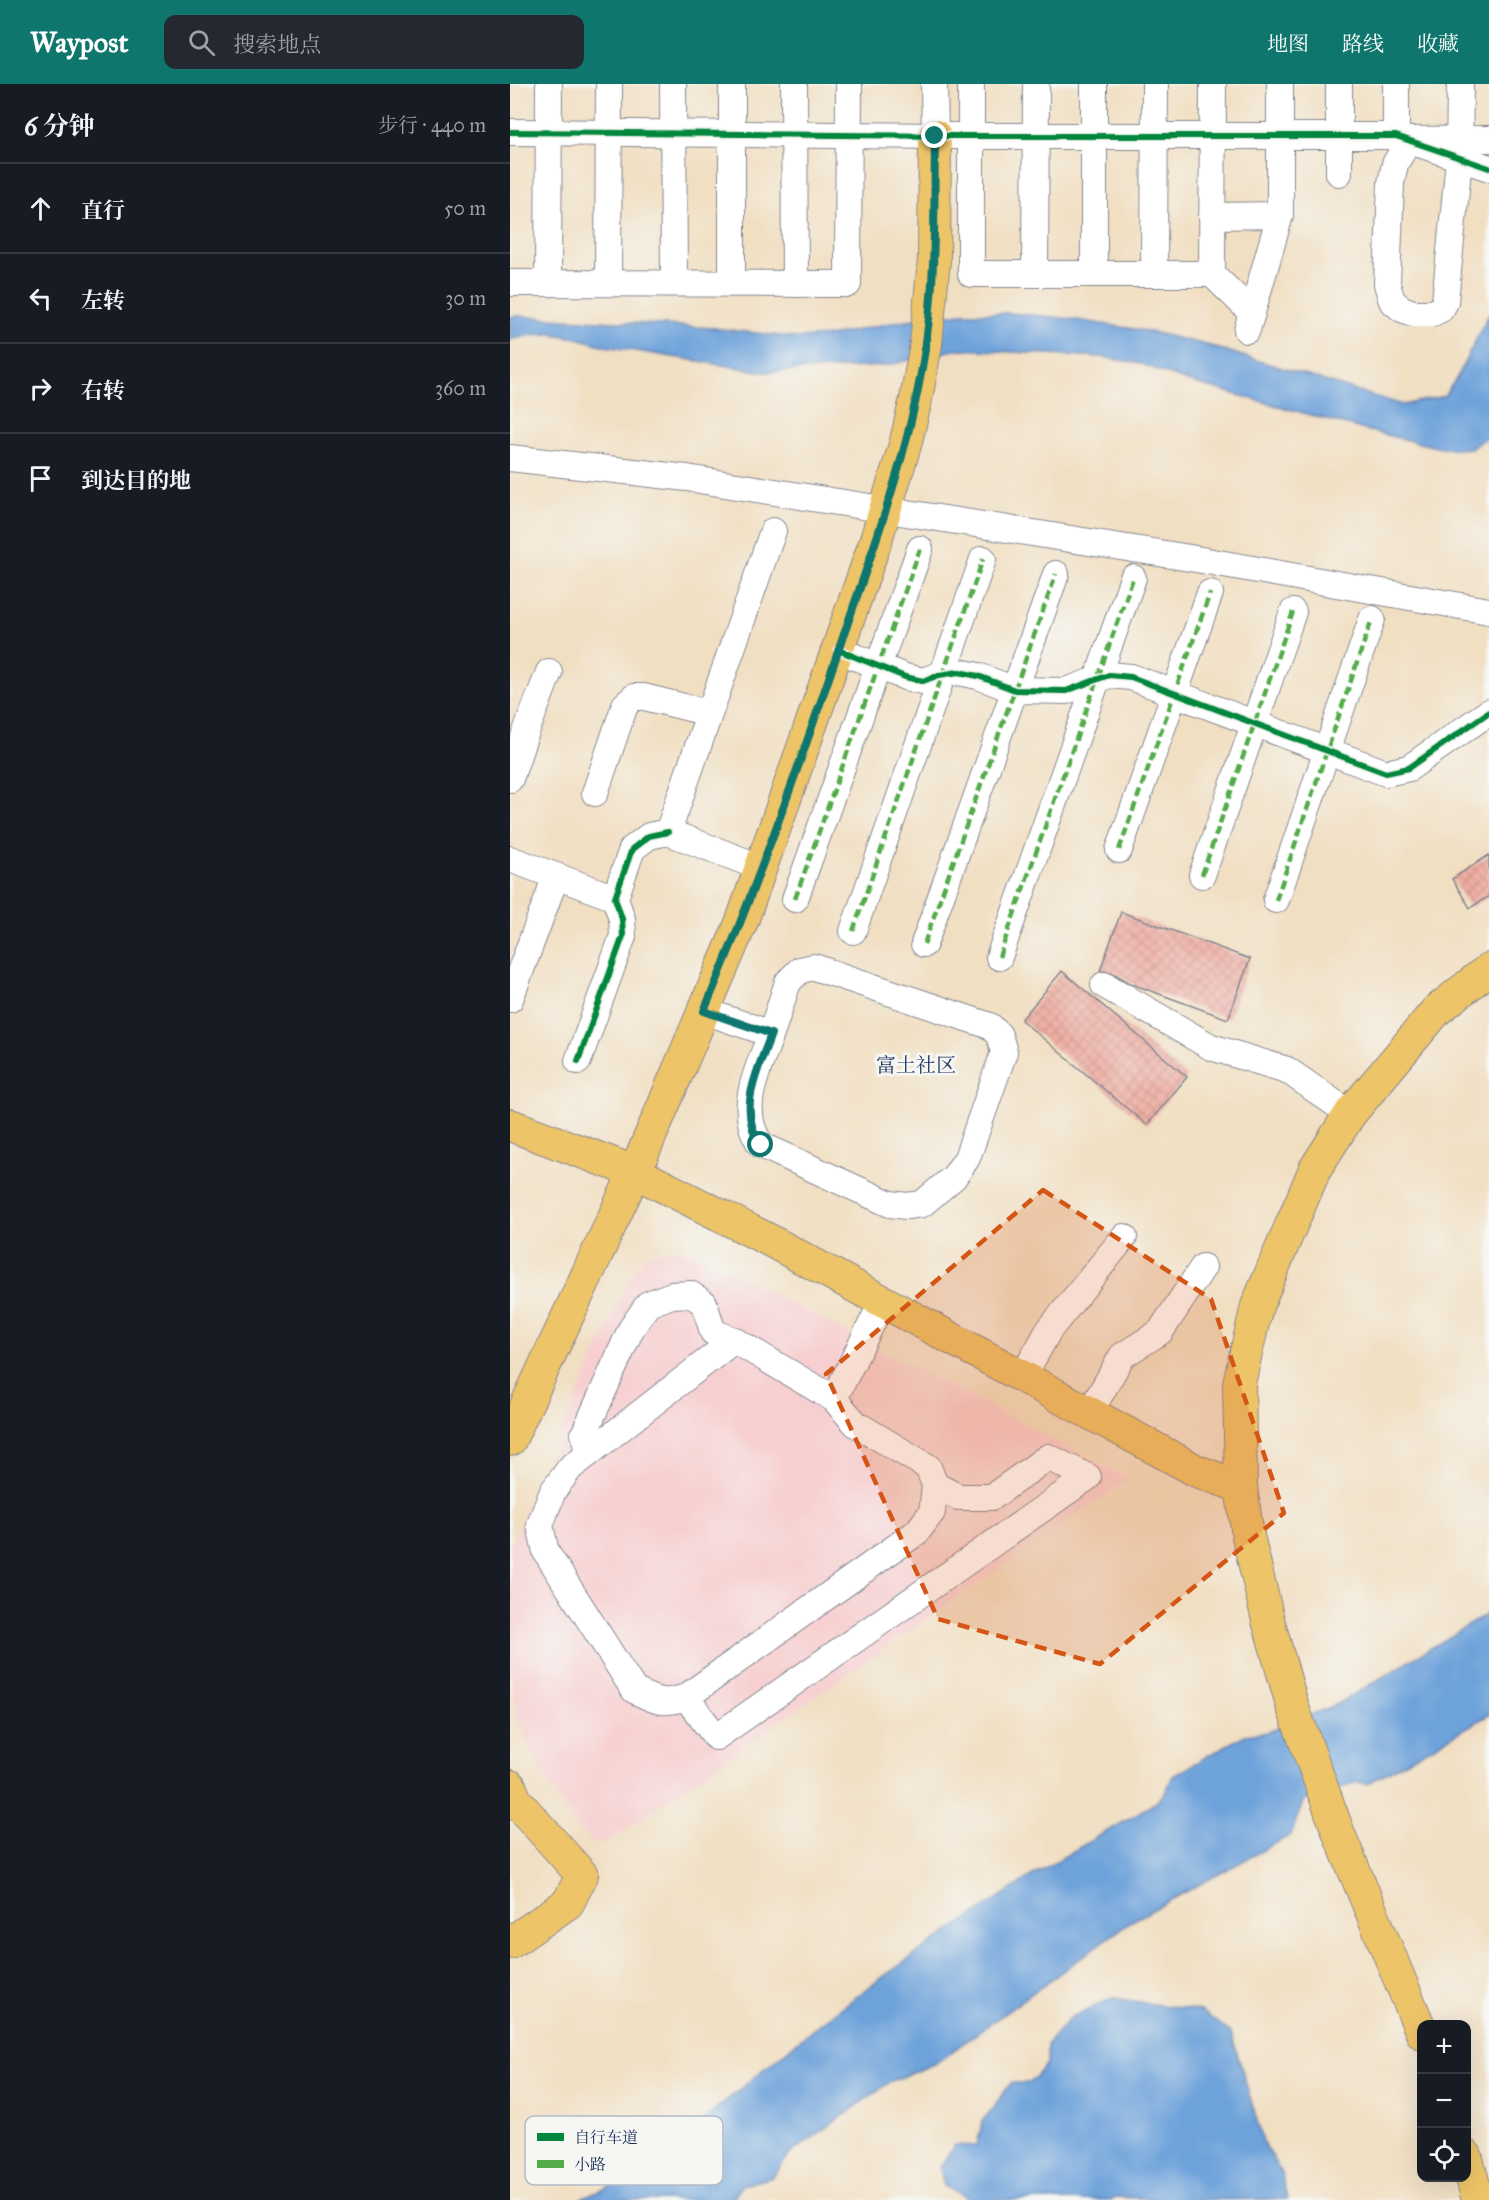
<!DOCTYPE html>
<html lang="zh">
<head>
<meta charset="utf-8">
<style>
  :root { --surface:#171b24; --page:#242831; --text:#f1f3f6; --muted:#9ea1a6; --line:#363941; --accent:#0f766e }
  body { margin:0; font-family:"IM FELL Great Primer","Noto Serif SC",serif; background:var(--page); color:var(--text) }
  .controls { position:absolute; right:18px; bottom:18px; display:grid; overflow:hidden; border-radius:12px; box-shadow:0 6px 24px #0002 }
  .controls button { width:54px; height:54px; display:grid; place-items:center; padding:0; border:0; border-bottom:2px solid var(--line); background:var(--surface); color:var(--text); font:30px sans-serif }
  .stop { position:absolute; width:18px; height:18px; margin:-14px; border:4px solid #0f766e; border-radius:50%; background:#fff }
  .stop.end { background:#0f766e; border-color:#fff; box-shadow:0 2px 6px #0008 }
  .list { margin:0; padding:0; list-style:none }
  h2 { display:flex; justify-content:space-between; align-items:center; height:78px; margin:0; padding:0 24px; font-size:26px }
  h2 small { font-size:20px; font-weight:400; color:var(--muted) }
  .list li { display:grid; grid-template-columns:39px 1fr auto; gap:18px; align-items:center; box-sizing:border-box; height:90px; padding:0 24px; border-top:2px solid var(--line) }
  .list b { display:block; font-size:22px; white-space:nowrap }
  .list em { font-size:20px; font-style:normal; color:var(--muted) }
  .icon { flex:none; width:33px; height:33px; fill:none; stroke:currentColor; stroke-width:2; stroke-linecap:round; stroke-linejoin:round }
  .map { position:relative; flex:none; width:979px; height:2116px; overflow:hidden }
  header { display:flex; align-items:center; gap:36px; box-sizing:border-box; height:84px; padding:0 30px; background:var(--accent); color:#fff }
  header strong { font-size:28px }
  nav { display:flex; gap:33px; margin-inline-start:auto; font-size:21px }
  .search { width:420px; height:54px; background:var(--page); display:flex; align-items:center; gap:15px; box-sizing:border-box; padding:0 21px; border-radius:12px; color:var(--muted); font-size:22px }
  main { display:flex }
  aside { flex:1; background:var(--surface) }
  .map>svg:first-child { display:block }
  .built { fill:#f7cfd0 }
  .water { fill:#6da2da; stroke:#44689c; stroke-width:1.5 }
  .building { fill:url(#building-cross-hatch) }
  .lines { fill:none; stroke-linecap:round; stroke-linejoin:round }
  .minor-casing { stroke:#868790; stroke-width:28 }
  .major-casing { stroke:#868790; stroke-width:34 }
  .minor { stroke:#fff; stroke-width:26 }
  .major { stroke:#eec469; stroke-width:32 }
  .quiet { stroke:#52ab49; stroke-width:4.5; stroke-dasharray:9 4.5; stroke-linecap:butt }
  .cycleway-casing { stroke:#f6f6f2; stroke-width:10 }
  .cycleway { stroke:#00873e; stroke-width:6 }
  .route { stroke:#0f766e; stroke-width:8 }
  .marked { fill:#d45514; fill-opacity:0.2; stroke:#d45514; stroke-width:4.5; stroke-dasharray:12 8; stroke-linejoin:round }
  .labels { text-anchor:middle; stroke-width:6; stroke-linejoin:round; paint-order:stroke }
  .neighbourhood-label { font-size:20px; fill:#1b2f5e; stroke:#f6f6f2 }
  .key { fill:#f6f6f2; stroke:#b4bac6; stroke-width:1.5 }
  .key-label { font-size:16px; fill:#1b2f5e }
</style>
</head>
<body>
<header>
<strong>Waypost</strong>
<div class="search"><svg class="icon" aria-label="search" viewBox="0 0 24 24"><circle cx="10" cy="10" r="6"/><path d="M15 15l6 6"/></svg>搜索地点</div>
<nav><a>地图</a><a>路线</a><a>收藏</a></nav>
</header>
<main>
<aside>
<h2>6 分钟<small>步行 · 440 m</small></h2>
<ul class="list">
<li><svg class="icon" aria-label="ahead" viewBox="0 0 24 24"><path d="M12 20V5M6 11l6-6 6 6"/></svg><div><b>直行</b></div><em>50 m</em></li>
<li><svg class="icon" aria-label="left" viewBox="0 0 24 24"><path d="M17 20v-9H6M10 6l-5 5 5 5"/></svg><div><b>左转</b></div><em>30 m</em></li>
<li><svg class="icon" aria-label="right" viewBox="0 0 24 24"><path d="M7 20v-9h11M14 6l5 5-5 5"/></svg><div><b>右转</b></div><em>360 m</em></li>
<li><svg class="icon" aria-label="arrive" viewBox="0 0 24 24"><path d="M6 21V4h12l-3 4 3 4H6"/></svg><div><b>到达目的地</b></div></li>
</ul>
</aside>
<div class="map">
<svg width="979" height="2116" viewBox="0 0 979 2116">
  <defs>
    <pattern id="building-cross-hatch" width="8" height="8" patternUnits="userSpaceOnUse" patternTransform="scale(1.5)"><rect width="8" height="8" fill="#f0ada2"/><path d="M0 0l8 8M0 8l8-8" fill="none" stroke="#cd958e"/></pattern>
  </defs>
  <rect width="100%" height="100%" fill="#f6f6f2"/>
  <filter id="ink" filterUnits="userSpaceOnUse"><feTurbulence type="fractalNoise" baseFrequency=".0167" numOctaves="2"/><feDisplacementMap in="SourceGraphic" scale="12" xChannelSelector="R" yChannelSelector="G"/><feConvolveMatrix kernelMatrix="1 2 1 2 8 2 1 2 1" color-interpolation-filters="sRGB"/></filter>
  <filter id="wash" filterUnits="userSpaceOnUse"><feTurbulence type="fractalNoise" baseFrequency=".008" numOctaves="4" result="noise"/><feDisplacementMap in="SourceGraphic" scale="24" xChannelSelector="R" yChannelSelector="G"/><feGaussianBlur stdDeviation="1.35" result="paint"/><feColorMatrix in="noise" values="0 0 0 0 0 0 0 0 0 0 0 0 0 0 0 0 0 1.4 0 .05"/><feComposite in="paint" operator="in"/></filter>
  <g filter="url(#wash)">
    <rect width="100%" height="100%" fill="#f1dfc2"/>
    <polygon class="built" points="159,1165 179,1166 618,1395 96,1759 84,1758 69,1746 26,1678 8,1636 0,1586 0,1463 121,1190 138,1171"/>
    <g class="water">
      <polygon points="452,229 500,229 554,234 637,247 697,261 893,321 934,312 946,295 979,230 979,348 976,354 961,364 945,365 922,362 851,345 674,296 631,280 593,273 449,265 374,282 255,288 95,262 67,254 42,250 21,251 0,256 0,233 7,232 203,244 288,254 319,252 390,237"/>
      <polygon points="979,1529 979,1631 857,1700 847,1698 793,1718 781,1751 622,1837 426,1979 380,1998 280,2070 263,2093 232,2101 224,2112 225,2116 68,2116 97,2104 157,2070 196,2033 307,1942 374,1892 521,1792 645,1719 655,1709 663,1692 699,1671 735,1651 758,1648 828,1620"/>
      <polygon points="603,1914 691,1927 721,1949 753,2057 771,2089 777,2115 670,2116 605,2113 601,2116 462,2116 434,2102 430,2084 444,2061 467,2062 472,2038 501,1999 520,1999 537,1980 537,1960 561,1933"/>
    </g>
    <g id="blocks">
      <g class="building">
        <polygon points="979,771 979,812 960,824 942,795"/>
        <polygon points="611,828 740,875 718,935 622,900 601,888 590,887"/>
        <polygon points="552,887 677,993 637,1041 511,936"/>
      </g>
    </g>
  </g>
  <g filter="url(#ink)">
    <use href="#blocks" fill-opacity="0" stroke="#868790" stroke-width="1.5"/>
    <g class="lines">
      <defs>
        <g id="minor">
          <polyline points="163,0 164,199"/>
          <polyline points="284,0 285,200"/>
          <polyline points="424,0 425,52"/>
          <polyline points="461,0 461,190 702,190 703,0"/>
          <polyline points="584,0 584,190"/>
          <polyline points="950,0 949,75 935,218 931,225 923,229 903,229 892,225 882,217 877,200 881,99 885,80 899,56 979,55"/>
          <polyline points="0,48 441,52 886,52 979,84"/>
          <polyline points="886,52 886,0"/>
          <polyline points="829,89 829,0"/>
          <polyline points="702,132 770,131"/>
          <polyline points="525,190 526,0"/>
          <polyline points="644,190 645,0"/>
          <polyline points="702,190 742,229"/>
          <polyline points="0,199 338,200 339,0"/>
          <polyline points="38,199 39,0"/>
          <polyline points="98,199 99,0"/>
          <polyline points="222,199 222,0"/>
          <polyline points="737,246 770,131 770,0"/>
          <polyline points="0,374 177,394 680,474 979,527"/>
          <polyline points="328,566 395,593 413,597 429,591 449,588 468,592 505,606 556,607 599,591 621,593 876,689 899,684 979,628"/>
          <polyline points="0,695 14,653 39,588"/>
          <polyline points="85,709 115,621 124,613 134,613 199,629"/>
          <polyline points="609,766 700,509"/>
          <polyline points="0,775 105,814"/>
          <polyline points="252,784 158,748 263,447"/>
          <polyline points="692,791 783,528"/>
          <polyline points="285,815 410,465"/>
          <polyline points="766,816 862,535"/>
          <polyline points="343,847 473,475"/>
          <polyline points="414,860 546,490"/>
          <polyline points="489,873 623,494"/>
          <polyline points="594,901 701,963 777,986 840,1030"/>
          <polyline points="0,915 46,792"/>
          <path d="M194,927L261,950L278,898L290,886L304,883L480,942L489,951L494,968L457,1074L444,1093L412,1120L397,1122L380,1120L251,1061C226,1025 248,987 261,950"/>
          <polyline points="68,977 113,852 112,835 105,814 122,765 139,752 158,748"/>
          <polyline points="513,1292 539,1246 614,1153"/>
          <path d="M324,1315L346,1340L418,1383L425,1401L422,1428L407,1448L176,1613C153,1621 145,1617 124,1606L36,1468L30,1441L43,1407L60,1384L224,1256L324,1315L373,1217"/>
          <polyline points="580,1328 612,1272 650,1248 693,1183"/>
          <polyline points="78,1370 74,1350 121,1245 138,1220 162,1211 180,1210 194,1219 203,1248 224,1256"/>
          <polyline points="176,1613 206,1653 578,1393 538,1373 482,1413 448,1413 425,1401"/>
        </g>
        <g id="major">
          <polyline points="0,1041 125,1088 259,1156 687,1387 731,1403"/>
          <polyline points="0,1356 125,1088 232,837 365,459 395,361 406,315 416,260 424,176 425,52"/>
          <polyline points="0,1702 6,1717 72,1791 58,1819 0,1859"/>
          <polyline points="912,1949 829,1750 783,1624 758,1536 738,1452 731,1403 729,1299 747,1222 805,1085 840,1030 926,927 979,885"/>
          <polyline points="956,2072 968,2116"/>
        </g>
      </defs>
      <use href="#minor" class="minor-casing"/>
      <use href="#major" class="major-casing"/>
      <use href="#minor" class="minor"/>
      <use href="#major" class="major"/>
      <g class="quiet">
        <polyline points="609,766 700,509"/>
        <polyline points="692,791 783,528"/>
        <polyline points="285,815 410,465"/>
        <polyline points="766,816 862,535"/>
        <polyline points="343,847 473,475"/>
        <polyline points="414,860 546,490"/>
        <polyline points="489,873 623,494"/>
      </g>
      <defs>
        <g id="cycleway">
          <polyline points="0,48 441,52 886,52 979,84"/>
          <polyline points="328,566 395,593 413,597 429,591 449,588 468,592 505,606 556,607 599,591 621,593 876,689 899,684 979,628"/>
          <polyline points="68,977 113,852 112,835 105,814 122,765 139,752 158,748"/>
        </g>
      </defs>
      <use href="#cycleway" class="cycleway-casing"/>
      <use href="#cycleway" class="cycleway"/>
    </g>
  </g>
  <g class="lines" filter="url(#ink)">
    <path class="route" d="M251,1061C226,1025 248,987 261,950L194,927C246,805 290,679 333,553C366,457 402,360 416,258C426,190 424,121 425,52"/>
  </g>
  <path class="marked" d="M533,1106L701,1215L774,1429L590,1580L428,1535L316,1290Z"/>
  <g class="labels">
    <g class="neighbourhood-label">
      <text x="406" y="988">富土社区</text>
    </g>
  </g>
  <rect x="15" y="2032" width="198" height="69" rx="9" class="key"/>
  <rect x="27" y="2049" width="27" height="8" fill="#00873e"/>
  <rect x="27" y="2076" width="27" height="8" fill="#52ab49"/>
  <g class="key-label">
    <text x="64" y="2059">自行车道</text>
    <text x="64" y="2086">小路</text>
  </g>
</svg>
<div class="controls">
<button>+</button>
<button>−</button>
<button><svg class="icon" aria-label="locate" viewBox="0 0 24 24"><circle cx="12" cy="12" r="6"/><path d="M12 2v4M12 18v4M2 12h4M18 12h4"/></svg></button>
</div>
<div class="stop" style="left:251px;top:1061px"></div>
<div class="stop end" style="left:425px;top:52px"></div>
</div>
</main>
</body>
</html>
